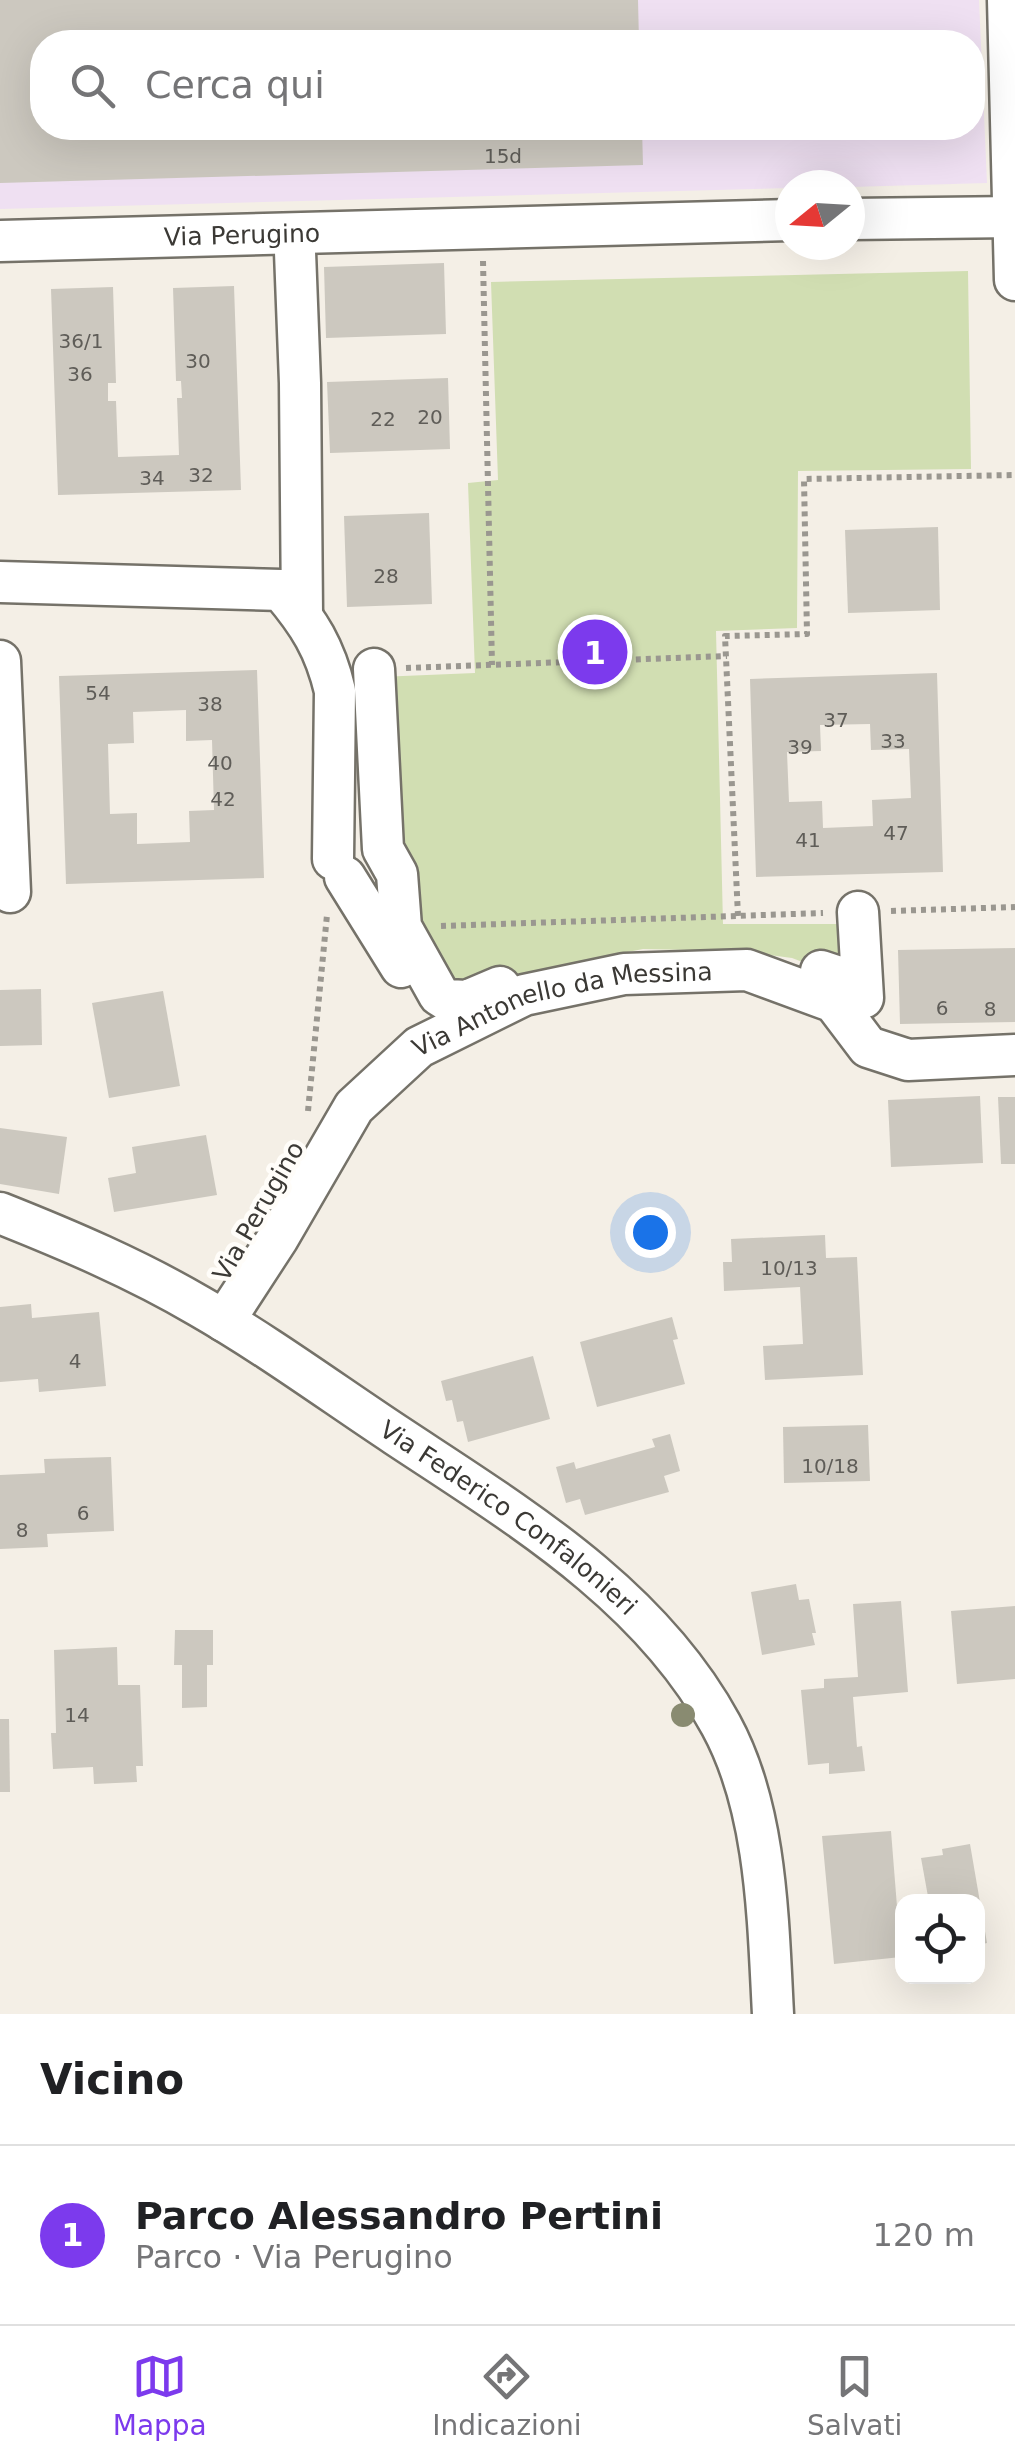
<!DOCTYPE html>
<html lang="it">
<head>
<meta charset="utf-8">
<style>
  :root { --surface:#fff; --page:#f2f2f2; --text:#202124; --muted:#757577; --line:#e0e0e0; --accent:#7c3aed }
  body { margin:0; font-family:"DejaVu Sans",sans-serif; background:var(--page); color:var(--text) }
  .controls { position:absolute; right:30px; bottom:30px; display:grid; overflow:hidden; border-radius:20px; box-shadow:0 10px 40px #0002 }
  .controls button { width:90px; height:90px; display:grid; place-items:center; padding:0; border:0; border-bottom:2px solid var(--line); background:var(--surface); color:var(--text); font:50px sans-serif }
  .compass { position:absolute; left:775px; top:170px; width:90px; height:90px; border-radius:50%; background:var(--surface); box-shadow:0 10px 40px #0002; rotate:252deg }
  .you { position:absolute; left:650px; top:1232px; width:35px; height:35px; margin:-25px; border:8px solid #fff; border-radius:50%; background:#1a73e8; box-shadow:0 0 0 15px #1a73e833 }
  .badge { display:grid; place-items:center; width:65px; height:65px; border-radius:50%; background:var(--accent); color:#fff; font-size:32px; font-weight:700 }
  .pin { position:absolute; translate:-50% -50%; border:5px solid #fff; box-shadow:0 2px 10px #0006 }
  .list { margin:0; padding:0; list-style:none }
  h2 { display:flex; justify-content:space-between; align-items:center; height:130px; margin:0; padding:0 40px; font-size:42px }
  h2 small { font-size:32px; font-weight:400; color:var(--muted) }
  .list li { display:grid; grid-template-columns:65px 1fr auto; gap:30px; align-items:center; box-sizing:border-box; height:180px; padding:0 40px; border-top:2px solid var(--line) }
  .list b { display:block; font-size:38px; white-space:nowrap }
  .list p { margin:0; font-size:32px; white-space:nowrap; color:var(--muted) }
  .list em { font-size:32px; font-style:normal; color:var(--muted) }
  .icon { flex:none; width:55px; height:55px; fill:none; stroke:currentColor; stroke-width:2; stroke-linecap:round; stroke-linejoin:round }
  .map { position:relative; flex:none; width:1015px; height:2014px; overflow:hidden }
  .search { position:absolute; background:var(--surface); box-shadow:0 10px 40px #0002; left:30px; right:30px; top:30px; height:110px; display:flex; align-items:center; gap:25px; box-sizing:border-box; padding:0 35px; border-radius:40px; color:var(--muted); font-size:38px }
  .sheet { height:310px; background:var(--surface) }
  nav { display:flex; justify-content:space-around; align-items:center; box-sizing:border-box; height:140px; border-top:2px solid var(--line); background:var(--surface); font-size:28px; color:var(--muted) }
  nav a { display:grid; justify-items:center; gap:5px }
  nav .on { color:var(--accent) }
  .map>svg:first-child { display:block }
  .commercial { fill:#efe0f2; fill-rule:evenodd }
  .green { fill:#d1deb2 }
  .building { fill:#ccc8bf; fill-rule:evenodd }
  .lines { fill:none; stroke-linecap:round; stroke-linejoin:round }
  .street-casing { stroke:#757269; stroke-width:45 }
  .path { stroke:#9a9790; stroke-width:6; stroke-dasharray:5 5; stroke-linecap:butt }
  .street { stroke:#fff; stroke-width:40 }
  .tree { fill:#898b71 }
  .labels { text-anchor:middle; stroke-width:9; stroke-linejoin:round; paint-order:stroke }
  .number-label { font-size:20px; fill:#5f5d58 }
  .street-label { font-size:25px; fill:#3b3935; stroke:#fffdf9 }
</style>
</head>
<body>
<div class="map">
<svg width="1015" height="2014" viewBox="0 0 1015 2014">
  <rect width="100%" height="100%" fill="#f4efe6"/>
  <path class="commercial" d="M0,0H979L987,183L850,187V185H790V188L0,209ZM42,42H972V128H42Z"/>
  <polygon class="green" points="968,271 971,469 798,471 797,628 716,631 723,924 857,924 834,974 792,958 741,951 643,949 566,964 497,986 469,999 408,938 379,677 475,673 468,483 498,480 491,282"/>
  <g class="building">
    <polygon points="0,0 638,0 639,42 42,42 42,128 642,128 643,165 0,183"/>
    <polygon points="444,263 446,334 326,338 324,267"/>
    <polygon points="234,286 241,490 58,495 51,289 113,287 116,383 108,383 108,401 116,401 118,457 179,455 177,398 182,398 181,381 176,381 173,288"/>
    <polygon points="448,378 450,449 330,453 327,382"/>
    <polygon points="429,513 432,604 347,607 344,516"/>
    <polygon points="938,527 940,610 848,613 845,530"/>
    <path d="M257,670L264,878L66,884L59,676ZM186,710V741L212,740L214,810L189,811L190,842L137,844V813L110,814L108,744L134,743L133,712Z"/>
    <path d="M937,673L943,872L756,877L750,679ZM870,724L871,750L909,749L911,798L872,800L873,826L823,828L822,801L789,802L787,752L821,751L820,725Z"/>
    <polygon points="1015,948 1015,1022 900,1024 898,950"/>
    <polygon points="41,989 42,1045 0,1046 0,990"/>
    <polygon points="163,991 180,1086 109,1098 92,1003"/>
    <polygon points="980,1096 983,1163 891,1167 888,1100"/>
    <polygon points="998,1097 1015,1097 1015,1164 1001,1164"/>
    <polygon points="0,1128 67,1137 59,1194 0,1184"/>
    <polygon points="206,1135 217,1195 114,1212 108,1178 136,1173 132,1147"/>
    <polygon points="825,1235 826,1258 857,1257 863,1375 765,1380 763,1346 803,1344 800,1287 724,1291 723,1262 732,1262 731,1239"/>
    <polygon points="31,1304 32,1318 99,1312 106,1386 39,1392 38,1379 0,1382 0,1307"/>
    <polygon points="672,1317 678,1339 673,1340 685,1384 597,1407 580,1342"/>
    <polygon points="533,1356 550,1419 468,1442 463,1421 457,1422 452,1400 446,1401 441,1381"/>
    <polygon points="868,1425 870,1481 784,1483 783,1427"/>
    <polygon points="670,1434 680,1471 664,1476 669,1492 585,1515 580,1499 566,1503 556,1467 574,1462 576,1469 655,1447 652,1439"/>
    <polygon points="111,1457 114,1531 47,1534 48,1547 0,1549 0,1475 45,1473 44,1459"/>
    <polygon points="796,1584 799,1600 809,1599 816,1633 812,1633 815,1645 762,1655 751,1592"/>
    <polygon points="901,1601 908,1692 853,1697 857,1747 862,1746 865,1771 829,1774 829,1763 808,1765 801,1690 824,1688 824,1679 858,1677 853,1604"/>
    <polygon points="1015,1606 1015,1679 957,1684 951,1611"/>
    <polygon points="175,1630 213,1630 213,1665 207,1665 207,1707 182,1708 182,1665 174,1665"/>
    <polygon points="117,1647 118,1685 140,1685 143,1766 136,1766 137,1782 94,1784 93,1767 53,1769 51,1733 56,1733 54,1650"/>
    <polygon points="0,1719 9,1719 10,1792 0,1792"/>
    <polygon points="891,1831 901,1957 834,1964 822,1836"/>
    <polygon points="970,1844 987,1943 978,1945 978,1902 929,1902 921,1858 943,1855 942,1849"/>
  </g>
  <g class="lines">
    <defs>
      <g id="street">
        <polyline points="1008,0 1015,280"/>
        <polyline points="850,219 1015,217"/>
        <path id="s1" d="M0,241L790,220"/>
        <polyline points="295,252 300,383 302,614"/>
        <path d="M0,582L281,590C309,623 325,648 335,691L333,859"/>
        <polyline points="0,661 10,892"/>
        <polyline points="374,669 383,849 397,874 401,927 439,995 447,1000 467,1001 500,987"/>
        <polyline points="345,877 401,967"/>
        <polyline points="821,971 833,975 863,998 858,912"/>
        <path id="s2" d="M0,1213C68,1240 136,1269 199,1306C267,1345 331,1392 396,1435C517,1515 650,1594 721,1725C767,1809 768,1920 773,2014"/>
        <path id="s3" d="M224,1321L278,1238L354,1107L419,1047L524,995L624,974L747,970L834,1002L868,1047L908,1060L1015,1055"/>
      </g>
    </defs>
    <use href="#street" class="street-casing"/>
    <g class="path">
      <polyline points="483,261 492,665"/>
      <polyline points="406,668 727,656"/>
      <polyline points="891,911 1015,907"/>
      <polyline points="738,916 725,636 807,634 804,479 1015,475"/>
      <polyline points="441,926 823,913"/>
      <polyline points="308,1111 327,915"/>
    </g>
    <use href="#street" class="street"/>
  </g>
  <circle class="tree" cx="683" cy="1715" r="12"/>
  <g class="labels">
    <g class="number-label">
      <text x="503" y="163">15d</text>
      <text x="81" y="348">36/1</text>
      <text x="198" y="368">30</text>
      <text x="80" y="381">36</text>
      <text x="430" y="424">20</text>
      <text x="383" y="426">22</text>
      <text x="201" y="482">32</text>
      <text x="152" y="485">34</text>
      <text x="386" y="583">28</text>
      <text x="98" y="700">54</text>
      <text x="210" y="711">38</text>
      <text x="836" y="727">37</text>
      <text x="893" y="748">33</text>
      <text x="800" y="754">39</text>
      <text x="220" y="770">40</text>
      <text x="223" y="806">42</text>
      <text x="896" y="840">47</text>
      <text x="808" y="847">41</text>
      <text x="942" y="1015">6</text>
      <text x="990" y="1016">8</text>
      <text x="789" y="1275">10/13</text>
      <text x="75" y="1368">4</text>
      <text x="830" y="1473">10/18</text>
      <text x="83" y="1520">6</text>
      <text x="22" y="1537">8</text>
      <text x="77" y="1722">14</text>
    </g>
    <g class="street-label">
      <text dy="9" stroke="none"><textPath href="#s1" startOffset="242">Via Perugino</textPath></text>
      <text dy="9" stroke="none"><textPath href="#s3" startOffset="490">Via Antonello da Messina</textPath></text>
      <text transform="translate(258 1211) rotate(-60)" y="9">Via Perugino</text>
      <text dy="9" stroke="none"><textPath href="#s2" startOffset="595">Via Federico Confalonieri</textPath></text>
    </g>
  </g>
</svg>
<div class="controls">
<button><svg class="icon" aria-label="locate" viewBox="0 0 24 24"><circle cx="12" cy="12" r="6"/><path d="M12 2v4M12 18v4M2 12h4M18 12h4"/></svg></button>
</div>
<svg class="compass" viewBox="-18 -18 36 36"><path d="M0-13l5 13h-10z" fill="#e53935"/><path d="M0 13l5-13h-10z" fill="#757577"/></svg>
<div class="you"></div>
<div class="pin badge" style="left:595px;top:652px">1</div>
<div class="search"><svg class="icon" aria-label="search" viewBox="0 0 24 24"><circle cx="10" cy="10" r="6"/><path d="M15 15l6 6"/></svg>Cerca qui</div>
</div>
<section class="sheet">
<h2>Vicino<small></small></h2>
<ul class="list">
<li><span class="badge">1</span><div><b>Parco Alessandro Pertini</b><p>Parco · Via Perugino</p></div><em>120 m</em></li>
</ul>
</section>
<nav>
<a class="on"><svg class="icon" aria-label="map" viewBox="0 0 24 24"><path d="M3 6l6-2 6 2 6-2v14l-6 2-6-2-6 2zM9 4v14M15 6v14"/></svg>Mappa</a>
<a><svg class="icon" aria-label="directions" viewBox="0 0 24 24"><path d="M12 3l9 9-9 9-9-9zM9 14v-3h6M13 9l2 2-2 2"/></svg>Indicazioni</a>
<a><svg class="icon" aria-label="saved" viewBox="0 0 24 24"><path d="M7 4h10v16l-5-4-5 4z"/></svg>Salvati</a>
</nav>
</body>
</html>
